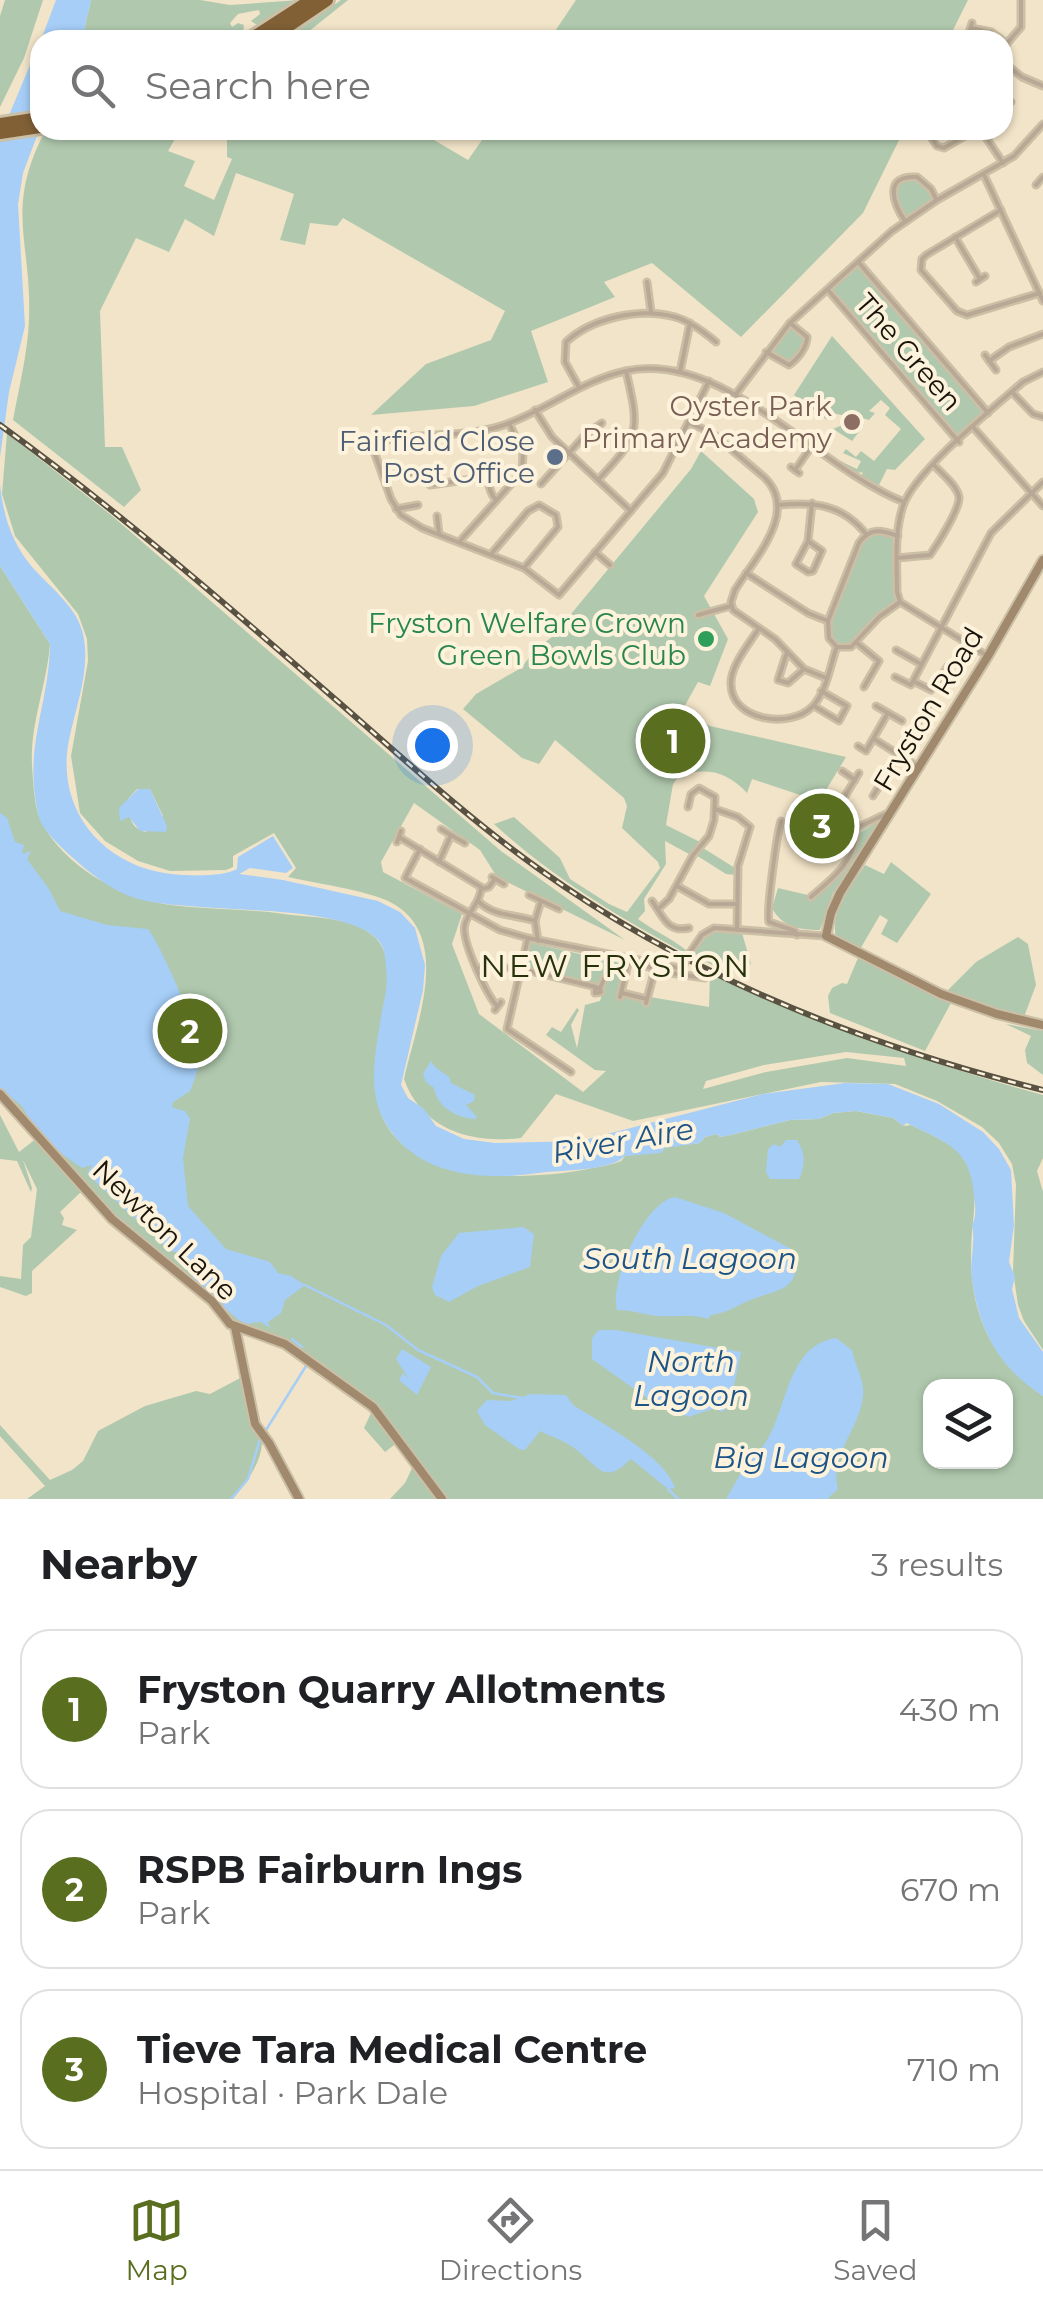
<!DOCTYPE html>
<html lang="en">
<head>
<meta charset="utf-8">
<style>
  :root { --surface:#fff; --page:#f2f2f2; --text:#202124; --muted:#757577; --line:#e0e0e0; --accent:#596e1e }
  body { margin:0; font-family:Montserrat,sans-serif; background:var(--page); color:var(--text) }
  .controls { position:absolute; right:30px; bottom:30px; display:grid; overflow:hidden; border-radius:20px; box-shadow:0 2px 8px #0004 }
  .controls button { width:90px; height:90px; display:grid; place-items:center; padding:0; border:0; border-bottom:2px solid var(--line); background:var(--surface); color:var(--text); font:50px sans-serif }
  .you { position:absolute; left:432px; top:745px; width:35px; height:35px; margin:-25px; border:8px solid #fff; border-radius:50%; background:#1a73e8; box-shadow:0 0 0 15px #1a73e833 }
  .badge { display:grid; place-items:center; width:65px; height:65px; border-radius:50%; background:var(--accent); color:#fff; font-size:32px; font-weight:700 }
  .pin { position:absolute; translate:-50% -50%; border:5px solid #fff; box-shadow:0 2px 10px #0006 }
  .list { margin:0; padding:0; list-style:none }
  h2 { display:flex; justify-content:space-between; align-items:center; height:130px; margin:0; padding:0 40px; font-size:42px }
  h2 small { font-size:32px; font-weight:400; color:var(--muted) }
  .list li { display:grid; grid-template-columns:65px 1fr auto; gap:30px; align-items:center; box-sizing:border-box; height:160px; margin:0 20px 20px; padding:0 20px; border:2px solid var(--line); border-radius:30px }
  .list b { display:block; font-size:38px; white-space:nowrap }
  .list p { margin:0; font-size:32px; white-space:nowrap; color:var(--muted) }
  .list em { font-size:32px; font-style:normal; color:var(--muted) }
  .icon { flex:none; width:55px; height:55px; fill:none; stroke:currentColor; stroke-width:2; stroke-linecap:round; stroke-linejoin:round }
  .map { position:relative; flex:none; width:1043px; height:1499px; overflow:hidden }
  .search { position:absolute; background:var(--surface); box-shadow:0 2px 8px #0004; left:30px; right:30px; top:30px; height:110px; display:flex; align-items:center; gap:25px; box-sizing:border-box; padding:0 35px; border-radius:30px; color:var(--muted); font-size:38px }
  .sheet { height:670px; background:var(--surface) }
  nav { display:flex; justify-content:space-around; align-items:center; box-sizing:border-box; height:140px; border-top:2px solid var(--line); background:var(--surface); font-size:28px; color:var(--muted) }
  nav a { display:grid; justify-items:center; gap:5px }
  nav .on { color:var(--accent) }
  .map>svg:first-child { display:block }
  .green { fill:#b0c9ae; fill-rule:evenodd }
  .water { fill:#a6cef7 }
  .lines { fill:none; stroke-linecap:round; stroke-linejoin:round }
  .stream { stroke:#a6cef7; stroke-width:2.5 }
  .street-casing { stroke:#cbbfa6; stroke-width:9 }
  .secondary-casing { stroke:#cbbfa6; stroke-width:12 }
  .highway-casing { stroke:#cbbfa6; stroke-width:18 }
  .street { stroke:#b8a895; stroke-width:4 }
  .secondary { stroke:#a1896d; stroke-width:8 }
  .highway { stroke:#816036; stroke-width:12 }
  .rail-casing { stroke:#595242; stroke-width:6 }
  .rail { stroke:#fdf2db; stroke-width:2.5; stroke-dasharray:8; stroke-linecap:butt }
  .street-bridge-casing { stroke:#cbbfa6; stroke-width:9; stroke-linecap:butt }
  .street-bridge { stroke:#b8a895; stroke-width:4 }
  .education-dot { fill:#8d6e63; stroke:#fdf2db; stroke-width:4 }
  .service-dot { fill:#5c6f8a; stroke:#fdf2db; stroke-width:4 }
  .leisure-dot { fill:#2e9e5b; stroke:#fdf2db; stroke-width:4 }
  .labels { text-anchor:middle; stroke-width:8; stroke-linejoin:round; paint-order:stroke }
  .street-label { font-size:28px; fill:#19140a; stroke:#fdf2db }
  .education-label { font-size:28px; fill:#785e54; stroke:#fdf2db; text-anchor:end }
  .service-label { font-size:28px; fill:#4e5e75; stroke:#fdf2db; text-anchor:end }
  .leisure-label { font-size:28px; fill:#27864d; stroke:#fdf2db; text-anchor:end }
  .water-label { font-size:30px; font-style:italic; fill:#1c5487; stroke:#fdf2db }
  .quarter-label { font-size:32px; letter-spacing:2.5px; fill:#27310c; stroke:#fdf2db }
</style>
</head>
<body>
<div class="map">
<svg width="1043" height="1499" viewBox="0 0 1043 1499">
  <rect width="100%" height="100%" fill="#f2e4c8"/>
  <g class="green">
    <polygon points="5,0 43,0 24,58 0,107 0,16"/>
    <polygon points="91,0 200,0 230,5 300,0 259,26 251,21 260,14 259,10 238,14 230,23 232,27 238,23 244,25 243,34 236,40 82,40"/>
    <polygon points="341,0 348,0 298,40 285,40"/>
    <polygon points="576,0 968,0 948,40 549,40"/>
    <path d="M64,130H180L168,151L195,161L184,186L214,200L232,159L227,157V130H417L468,160L489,130H904L863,213L741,337L652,263L604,282L615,297L531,331L548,382L474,406L371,415L426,364L491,340L505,311L343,218L337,226L310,223L305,245L280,240L294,194L236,173L214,236L185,219L169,252L136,238L100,311L105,447H122L141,490L124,507L13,420C19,387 28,352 29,319C32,243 5,211 43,135Z"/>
    <path d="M912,176L926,183L937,200L905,221C891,200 885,188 912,176Z"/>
    <polygon points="859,263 988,413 959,442 828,289"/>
    <polygon points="790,323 804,333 807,343 789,365 766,352"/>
    <polygon points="832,336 925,439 895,470 887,469 878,487 861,476 863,473 860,472 856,477 817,450 857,469 861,461 843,453 846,449 856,457 861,451 874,461 901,429 885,415 890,408 881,400 869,411 875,413 869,420 859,417 864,425 852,441 833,429 858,418 831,413 827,420 794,395"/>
    <path d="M7,433L111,515L501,851L625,940L497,877L480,850L414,803L381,862L383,872L462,914L452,944L479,1014L583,1092L606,1071L595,1070L546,1035L552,1027L561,1032L577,1008L579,1010L571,1025L577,1048L585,1005L600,1001L605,985L520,969L527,942L624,964L618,996L648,1002L650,997L709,1007L710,974C818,1023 928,1064 1043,1095V1158L1037,1171L1043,1192V1350L1024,1321L1018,1305L1013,1271L1016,1185L1012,1164L999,1143L982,1127L937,1101L895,1084L821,1082L633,1121L556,1094L521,1138C472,1144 422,1130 404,1079C416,1024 455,933 388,901C361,889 318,884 288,877L296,868L274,833L233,856V867L226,870L170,871L138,861L105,841L80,813L71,756L88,661L87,639L78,614L15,536L2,494ZM137,789H150L163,816L146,832C129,828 129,815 128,799ZM846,1052L904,1058L906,1066L847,1058L766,1072L703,1089L706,1081L764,1065Z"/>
    <path d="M701,451L754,499L758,512L704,596L728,639L710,686L698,682L682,711L710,726L846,757L817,805L800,795L752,779L747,793C728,772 705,766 678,777L673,784L666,825L700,842L689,854L665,841L666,864L644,899L645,911L638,919C654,931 671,938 686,950L685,953C618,917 550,876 494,824L514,817L560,858L570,879L609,904L627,912L660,868L658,862L622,828L627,806L624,798L555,740L539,764L522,758L463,709L476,694L521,668L536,649L552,637L691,469Z"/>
    <polygon points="876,530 898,536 897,592 900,602 851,647 837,647 827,633 828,621 863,538"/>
    <path d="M0,566L50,644C47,684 30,724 32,764C33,780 34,809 42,823C65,866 118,896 164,904C203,910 243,908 284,914C311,918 347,916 371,934C421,972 338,1080 398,1140C428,1170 469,1175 509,1176C535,1176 567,1174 592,1168C599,1167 615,1164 621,1161C623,1160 623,1157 625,1156C632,1154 654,1153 662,1152L665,1147L700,1143L705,1137L717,1134L720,1137L731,1135L790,1120L819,1119L833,1113L856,1111L893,1118L904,1126L911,1125C924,1131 956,1146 964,1156C977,1172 975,1203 973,1222C965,1295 980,1353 1043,1396V1499H445L373,1402L304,1355L302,1350L231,1322L125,1228L0,1092ZM930,1386H1006V1462H930Z"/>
    <path d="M883,819L833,893L820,930C800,930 782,927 772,908L778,888L812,896L836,876L853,850L859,833Z"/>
    <polygon points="703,848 735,868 735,875 726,874 696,855"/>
    <path d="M891,862L931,894L897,943L881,934L888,920L880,915L859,951L836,937C830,910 851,887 865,865L884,874Z"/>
    <polygon points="711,932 742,933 751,964 729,974 694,955 699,943"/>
    <polygon points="1018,937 1028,944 1036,985 1024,1017 995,1010 946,992 976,962"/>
    <polygon points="858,958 951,1003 925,1051 830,1013 828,996 832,988 842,983 847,984"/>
    <polygon points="1006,1024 1043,1031 1043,1075 1027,1063 1025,1050 1031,1036"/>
    <polygon points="0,1115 19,1152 37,1138 83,1190 60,1212 64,1218 62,1225 77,1230 32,1271 32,1293 26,1296 0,1287 0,1276 21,1279 23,1245 31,1237 37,1189 23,1160 32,1188 31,1192 17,1161 0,1159"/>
    <path d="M244,1376C247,1396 257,1412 261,1432C267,1456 247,1482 233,1499H27L45,1486L0,1436V1425L50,1480L72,1470L83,1461L98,1431L145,1406L196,1391L210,1394Z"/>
    <polygon points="372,1411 398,1442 385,1452 364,1428"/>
    <polygon points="414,1464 438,1499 390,1499 405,1483"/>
  </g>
  <g class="water">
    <polygon points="56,0 91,0 82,40 41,40"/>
    <polygon points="40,41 40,128 23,173 18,204 25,326 9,392 0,457 0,137"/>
    <path d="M0,484C3,515 12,544 33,568C51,588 77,607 83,634C91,669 76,706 69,740C57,799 90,851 147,869C168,876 219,879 237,869L238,857L273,836L293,868L286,873L250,868L239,874L283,880L378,901L400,912L415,928L425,965L423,990L401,1085L408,1098L424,1109L436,1126L464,1139L495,1143L580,1141L763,1094L845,1083L888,1084L939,1104L983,1132L999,1149L1011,1170L1014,1225L1009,1262L1015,1277L1012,1289L1019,1318L1043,1352V1396C999,1368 979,1330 972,1280C969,1261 976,1243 972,1225C977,1216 975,1206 974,1195C970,1149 949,1144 911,1125L906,1123L904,1126L893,1118L856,1111L833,1113L819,1119L790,1120L731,1135L720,1137L717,1134L705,1137L700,1143L665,1148L661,1153L624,1156C613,1171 559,1170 538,1173C498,1179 448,1178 414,1154C363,1116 372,1072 381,1017C383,1003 389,988 386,968C385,957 385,947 377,939C340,901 189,915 135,898C111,890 91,874 73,858C62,848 43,831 39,817C22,748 49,708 50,644L0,566Z"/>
    <polygon points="138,789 150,789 167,826 166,832 140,831 129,817 120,821 119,808"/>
    <path d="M0,813L7,818L15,842L24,845L22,854L31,851L27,859L49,889L60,911L107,925L148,929C163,949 201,1036 199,1060C198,1070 194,1082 190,1091L172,1103L173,1108L185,1111L190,1119L183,1158L188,1206L226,1249L270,1262L278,1273L291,1276L305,1285L285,1300L281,1313L268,1322L270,1328L261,1322L244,1324C221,1306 188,1279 177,1252L170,1251L87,1174L92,1165L82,1168L62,1154L29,1119L22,1106L0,1089Z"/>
    <path d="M431,1061L435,1067L449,1077L451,1083L475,1095L474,1101L466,1105L477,1117L475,1119C457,1118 437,1107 434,1088L426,1082L423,1074Z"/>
    <path d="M786,1140H797C805,1152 806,1166 799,1179H770L766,1172L768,1149L774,1144L780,1147Z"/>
    <path d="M675,1197L724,1213L793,1250C805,1293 774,1289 748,1301C734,1307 727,1313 711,1315L708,1319C689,1312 670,1319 651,1315C639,1313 629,1310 617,1310C609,1282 644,1202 675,1197Z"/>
    <polygon points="523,1227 534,1234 530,1267 478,1286 449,1302 435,1295 432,1287 441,1256 459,1233"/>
    <polygon points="599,1330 616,1330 741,1352 730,1405 722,1412 715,1408 688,1417 670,1407 661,1408 592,1359 592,1338"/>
    <path d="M836,1338L852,1350C855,1366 865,1380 863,1396C860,1428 829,1456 838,1489L827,1499H726L748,1461C791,1434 777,1347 836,1338Z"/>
    <polygon points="402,1349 431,1367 417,1395 399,1380 403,1373 409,1379 396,1359"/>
    <path d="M531,1394L566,1395L573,1405C601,1423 665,1456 675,1488L668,1489L631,1459C605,1484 601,1470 578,1451C568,1442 552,1437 540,1431L525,1450L519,1449L485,1425L477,1411L487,1400L510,1401Z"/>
  </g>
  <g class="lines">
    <g class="stream">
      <polyline points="305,1285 386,1325 418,1350 477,1377 493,1393 522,1398"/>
      <polyline points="292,1339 302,1347"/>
      <polyline points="266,1430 306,1366"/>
      <polyline points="668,1489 678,1499"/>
      <polyline points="231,1499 248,1479 260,1439"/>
    </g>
    <defs>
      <g id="street">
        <polyline points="971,28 991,32 1002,40"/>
        <polyline points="969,33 972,23"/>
        <polyline points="1003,48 1021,27 1021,0"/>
        <polyline points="1003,62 1022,77 1043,86"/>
        <polyline points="1003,104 1011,102"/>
        <polyline points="926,130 937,146 944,148 975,130"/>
        <polyline points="981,130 1003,163"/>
        <polyline points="984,175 1043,301"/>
        <polyline points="1036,185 1043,177"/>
        <polyline points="1001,210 926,255 922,259 921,270 957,311 967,315 1040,293"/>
        <path d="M905,221C893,203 883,175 917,177L931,189L936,199"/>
        <polyline points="955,237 980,279"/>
        <polyline points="859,263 988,413"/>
        <polyline points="647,282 651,312"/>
        <polyline points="976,282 985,276"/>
        <polyline points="828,290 959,442"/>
        <path d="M766,352L789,365C798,359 807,347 807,337L790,323"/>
        <polyline points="985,355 996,370"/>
        <polyline points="989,361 1009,347 1043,334"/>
        <polyline points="680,372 690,323"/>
        <path d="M579,387L565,362L566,342C592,318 640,307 675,317C690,321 704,332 716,342"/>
        <polyline points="1013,393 1033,414 1043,417"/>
        <polyline points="736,394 790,323 892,231 937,200 1014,156 1043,124"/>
        <polyline points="535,410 552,437 631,511"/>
        <path d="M690,423L712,433L764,477C800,511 755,558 735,590L731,602L733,610L775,639L804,669L826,678"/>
        <polyline points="973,427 1043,506"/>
        <polyline points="371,443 391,499 401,515 422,528 524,568 559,595 663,473 709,381"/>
        <path d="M364,446C411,429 461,441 507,424C548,409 583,380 626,371C724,350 817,468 904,502"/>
        <path d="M481,464C490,474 486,490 496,500"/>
        <polyline points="791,467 799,473"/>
        <polyline points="795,470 809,450"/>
        <polyline points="383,477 413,473"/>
        <path d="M598,480C640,435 640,431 626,371"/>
        <polyline points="541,484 586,434 602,423"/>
        <polyline points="430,485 487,477"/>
        <path d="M778,505C815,502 842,504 866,534"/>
        <polyline points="396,509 418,505"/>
        <polyline points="437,516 439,534"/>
        <path d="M898,536C882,530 870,527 859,543L828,621L829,638L837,647H851L879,617L900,602"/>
        <polyline points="460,541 522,472 523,453 509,423"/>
        <polyline points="808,541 822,551 813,571 808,572 796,564 808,541 812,503"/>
        <polyline points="595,552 610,565"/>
        <polyline points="492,553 528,511 539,505 556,515 558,527 524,568"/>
        <path d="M897,558L930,555C937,545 960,509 959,497C957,485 941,473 934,465"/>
        <polyline points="746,573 808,613 828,621"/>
        <polyline points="698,615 731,606"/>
        <path d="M759,628C750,643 730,666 731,684C731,721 790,729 812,707C826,693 830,667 836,649"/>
        <polyline points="857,643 879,661 864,687"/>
        <polyline points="896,650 921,664"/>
        <polyline points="787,652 778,680 788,683 804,669"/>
        <path d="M986,655L900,602L897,592C897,564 894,533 903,506C914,472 993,408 1023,382L1043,372"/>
        <polyline points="895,677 911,685 991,533 1043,482"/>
        <polyline points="913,681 931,690 948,666"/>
        <polyline points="814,706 839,721 847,706 821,691"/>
        <polyline points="876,706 902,721"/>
        <polyline points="874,739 920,768"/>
        <polyline points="858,746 866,751 888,713"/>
        <polyline points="842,771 855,780"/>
        <polyline points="859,773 834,814 835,825 848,832 886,814"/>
        <polyline points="873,796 928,706"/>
        <polyline points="715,809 738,817 750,827 738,866 737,930"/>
        <path d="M781,821C777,834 766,911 769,922L795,931L797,935"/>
        <polyline points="451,835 465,843"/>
        <path d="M399,837L481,887C481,902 469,910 465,924C460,939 487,995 497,1006"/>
        <polyline points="397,842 401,831"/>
        <polyline points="815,846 837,828"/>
        <polyline points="420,849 405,878 500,930 528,938"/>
        <polyline points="439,862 451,835 441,829"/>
        <polyline points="492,877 504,884"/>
        <polyline points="677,886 709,904 737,904"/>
        <polyline points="482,889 489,887 495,879"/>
        <polyline points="529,895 559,909"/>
        <path d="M811,897C833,878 856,861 856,831"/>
        <path d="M478,901C494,917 515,914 535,921"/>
        <path d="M652,901C663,916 667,933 689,928"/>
        <polyline points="658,909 669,899 693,855 709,836 714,820 715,797 699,788 691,794 688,807"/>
        <polyline points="538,941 535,921 541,901"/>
        <polyline points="691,951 702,935 714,928 826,936"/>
        <polyline points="637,963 664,972 705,978"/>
        <polyline points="513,967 596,987"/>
        <polyline points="479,968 489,964 506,968"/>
        <polygon points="595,988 600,988 601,992 595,993"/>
        <polyline points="600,988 605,977"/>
        <polyline points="622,993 647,999"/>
        <polyline points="620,997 629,960"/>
        <polyline points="646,1003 655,969"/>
        <polyline points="495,1010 501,1002"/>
        <polyline points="571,1072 507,1029 528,938 678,968 683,965"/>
      </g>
      <g id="secondary">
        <polyline points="1043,560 988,656 840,893 831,913 826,936 941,994 997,1014 1043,1025"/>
        <polyline points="0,1094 112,1219 212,1301 230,1324 285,1344 373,1407 442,1499"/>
        <polyline points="235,1327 255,1424 269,1443 299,1499"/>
      </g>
      <g id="highway">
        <polyline points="249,40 311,0"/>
        <polyline points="268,40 327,0"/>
        <polyline points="0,124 40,118"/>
        <polyline points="0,133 40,127"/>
      </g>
    </defs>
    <use href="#street" class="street-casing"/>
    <use href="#secondary" class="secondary-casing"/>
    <use href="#highway" class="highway-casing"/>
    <use href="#street" class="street"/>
    <use href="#secondary" class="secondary"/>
    <use href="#highway" class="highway"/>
    <defs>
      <path id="rail" d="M0,425C117,510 226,604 335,699C402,757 466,817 539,869C690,977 863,1045 1043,1090"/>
    </defs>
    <use href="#rail" class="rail-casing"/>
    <use href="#rail" class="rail"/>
    <defs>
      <polyline id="street-bridge" points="684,964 691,951"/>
    </defs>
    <use href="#street-bridge" class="street-bridge-casing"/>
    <use href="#street-bridge" class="street-bridge"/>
  </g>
  <circle class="education-dot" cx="852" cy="422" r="10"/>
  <circle class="service-dot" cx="555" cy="457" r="10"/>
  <circle class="leisure-dot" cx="706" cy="639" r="10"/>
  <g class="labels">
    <g class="street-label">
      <text transform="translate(909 352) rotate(49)" y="10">The Green</text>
      <text transform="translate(928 709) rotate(-59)" y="10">Fryston Road</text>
      <text transform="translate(165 1230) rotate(44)" y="10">Newton Lane</text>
    </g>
    <g class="education-label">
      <text x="832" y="416">Oyster Park<tspan x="832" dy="32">Primary Academy</tspan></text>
    </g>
    <g class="service-label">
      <text x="535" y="451">Fairfield Close<tspan x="535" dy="32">Post Office</tspan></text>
    </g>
    <g class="leisure-label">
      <text x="686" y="633">Fryston Welfare Crown<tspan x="686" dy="32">Green Bowls Club</tspan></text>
    </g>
    <g class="water-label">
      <text transform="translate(623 1141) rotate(-10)" y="10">River Aire</text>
      <text x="690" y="1269">South Lagoon</text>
      <text x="691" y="1372">North<tspan x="691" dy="34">Lagoon</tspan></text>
      <text x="801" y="1468">Big Lagoon</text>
    </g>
    <g class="quarter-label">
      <text x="616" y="977">NEW FRYSTON</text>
    </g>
  </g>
</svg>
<div class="controls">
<button><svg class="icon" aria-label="layers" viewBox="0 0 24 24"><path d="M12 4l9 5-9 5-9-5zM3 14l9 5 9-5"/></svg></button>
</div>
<div class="you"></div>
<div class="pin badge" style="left:673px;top:741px">1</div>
<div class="pin badge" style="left:190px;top:1031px">2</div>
<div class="pin badge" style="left:822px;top:826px">3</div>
<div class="search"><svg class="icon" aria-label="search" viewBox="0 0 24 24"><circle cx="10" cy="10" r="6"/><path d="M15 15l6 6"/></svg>Search here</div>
</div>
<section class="sheet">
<h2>Nearby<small>3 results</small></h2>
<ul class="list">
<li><span class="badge">1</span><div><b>Fryston Quarry Allotments</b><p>Park</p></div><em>430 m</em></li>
<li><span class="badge">2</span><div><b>RSPB Fairburn Ings</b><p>Park</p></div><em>670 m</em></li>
<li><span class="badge">3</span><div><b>Tieve Tara Medical Centre</b><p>Hospital · Park Dale</p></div><em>710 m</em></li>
</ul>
</section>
<nav>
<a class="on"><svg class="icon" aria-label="map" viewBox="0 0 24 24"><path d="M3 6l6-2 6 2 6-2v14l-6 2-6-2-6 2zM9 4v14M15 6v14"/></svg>Map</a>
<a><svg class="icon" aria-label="directions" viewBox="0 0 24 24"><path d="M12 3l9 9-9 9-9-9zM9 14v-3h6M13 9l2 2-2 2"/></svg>Directions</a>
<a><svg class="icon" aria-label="saved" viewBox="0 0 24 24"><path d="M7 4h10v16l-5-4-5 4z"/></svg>Saved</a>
</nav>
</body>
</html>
